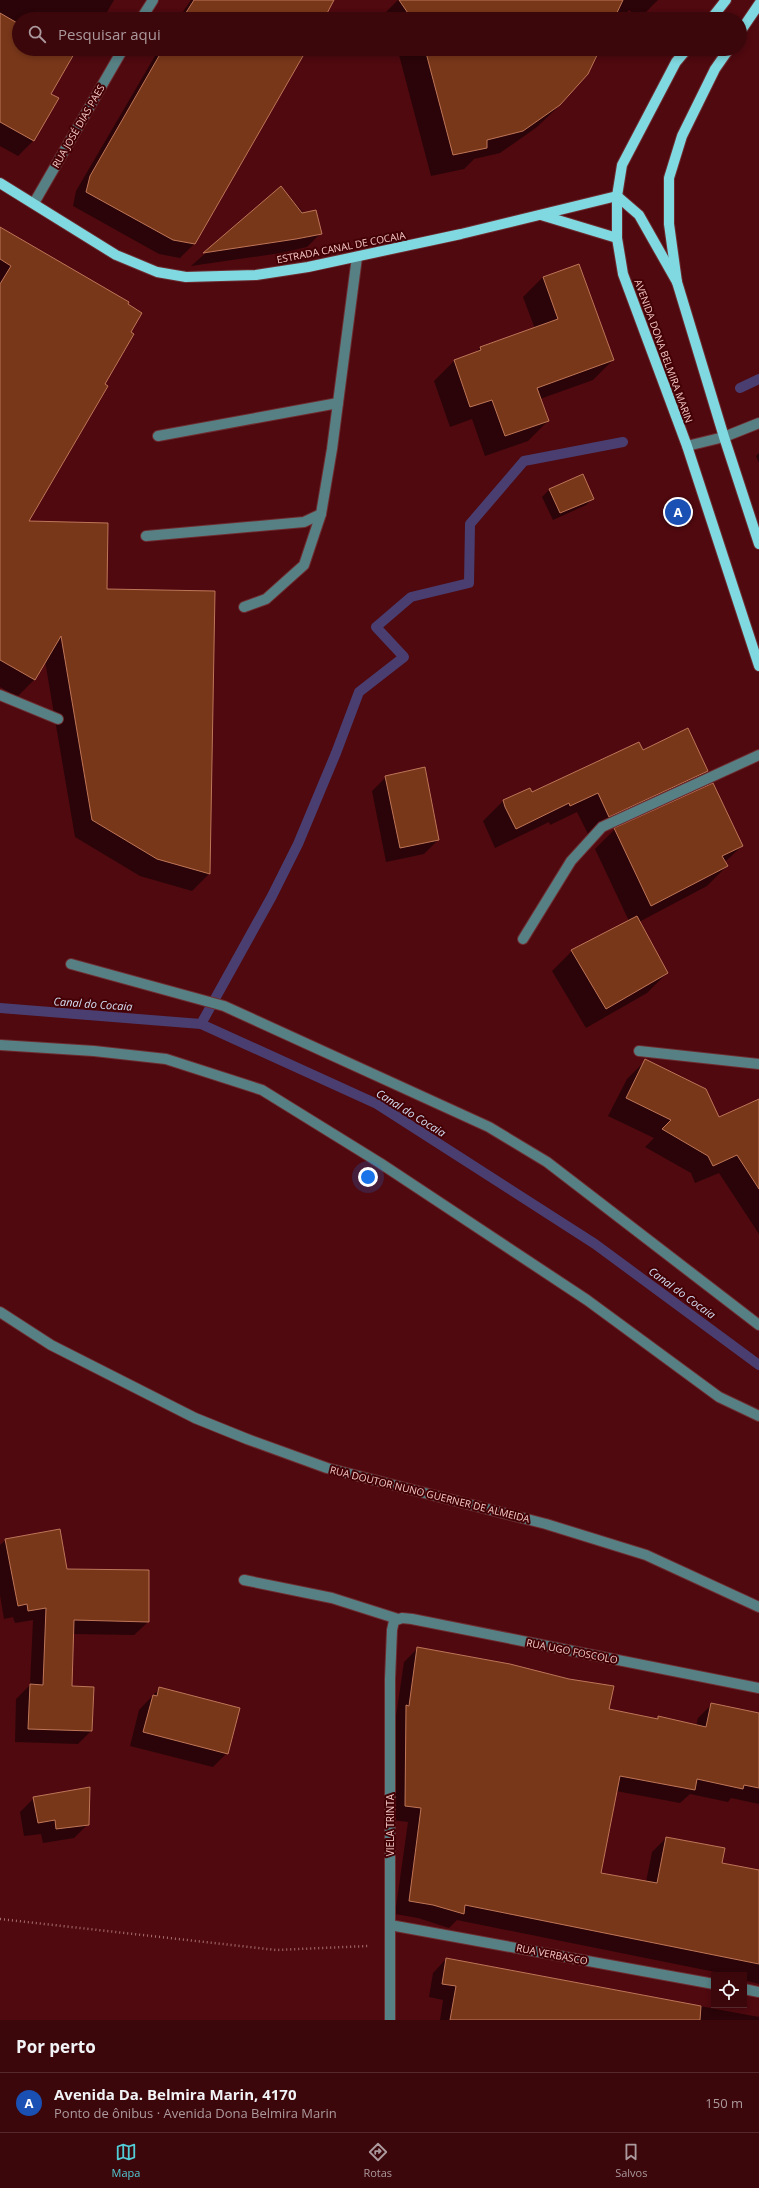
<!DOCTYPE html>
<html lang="pt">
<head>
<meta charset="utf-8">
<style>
  :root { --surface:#3b070b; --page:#461519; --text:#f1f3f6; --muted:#ac999d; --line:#54282c; --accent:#52ccd6 }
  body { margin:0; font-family:"Open Sans",sans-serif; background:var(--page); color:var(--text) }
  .controls { position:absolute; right:12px; bottom:12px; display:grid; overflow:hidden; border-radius:0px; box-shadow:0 2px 6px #0003 }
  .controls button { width:36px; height:36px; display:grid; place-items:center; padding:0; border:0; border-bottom:1px solid var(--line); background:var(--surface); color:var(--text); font:20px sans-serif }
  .you { position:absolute; left:368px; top:1177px; width:14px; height:14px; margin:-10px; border:3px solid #fff; border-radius:50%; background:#1a73e8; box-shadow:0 0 0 6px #1a73e833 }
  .badge { display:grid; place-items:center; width:26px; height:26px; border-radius:50%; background:var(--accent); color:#fff; font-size:13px; font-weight:700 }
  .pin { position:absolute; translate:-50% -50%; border:2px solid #fff; box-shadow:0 1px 4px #0006 }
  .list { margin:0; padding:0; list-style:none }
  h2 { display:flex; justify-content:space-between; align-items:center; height:52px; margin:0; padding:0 16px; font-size:17px }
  h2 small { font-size:13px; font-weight:400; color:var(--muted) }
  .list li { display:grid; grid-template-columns:26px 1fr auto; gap:12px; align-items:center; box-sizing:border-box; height:60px; padding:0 16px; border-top:1px solid var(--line) }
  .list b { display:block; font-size:15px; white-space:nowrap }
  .list p { margin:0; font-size:13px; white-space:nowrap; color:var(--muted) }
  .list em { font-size:13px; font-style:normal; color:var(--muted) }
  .icon { flex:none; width:22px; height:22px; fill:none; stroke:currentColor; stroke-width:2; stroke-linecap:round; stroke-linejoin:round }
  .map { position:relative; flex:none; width:759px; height:2020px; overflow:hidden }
  .search { position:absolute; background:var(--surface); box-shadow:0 2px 6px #0003; left:12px; right:12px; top:12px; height:44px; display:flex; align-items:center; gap:10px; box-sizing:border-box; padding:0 14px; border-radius:22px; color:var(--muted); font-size:15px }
  .sheet { height:112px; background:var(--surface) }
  nav { display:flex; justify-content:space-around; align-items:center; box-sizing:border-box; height:56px; border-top:1px solid var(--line); background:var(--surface); font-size:11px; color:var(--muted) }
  nav a { display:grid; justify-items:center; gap:2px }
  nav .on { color:var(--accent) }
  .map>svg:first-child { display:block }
  .shadow { fill:#0007 }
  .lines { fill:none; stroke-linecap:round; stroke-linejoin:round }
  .stream { stroke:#4a3e70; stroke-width:10 }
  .building { fill:#79371a; stroke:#be7558 }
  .minor-casing { stroke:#6d2c30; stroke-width:12 }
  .major-casing { stroke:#6d2c30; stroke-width:12 }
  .path { stroke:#a87071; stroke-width:2.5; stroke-dasharray:1 3; stroke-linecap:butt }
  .minor { stroke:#578084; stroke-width:10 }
  .major { stroke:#80d8e0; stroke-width:10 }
  .labels { text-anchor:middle; stroke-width:4; stroke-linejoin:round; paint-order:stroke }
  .street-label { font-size:10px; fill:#f5c9c6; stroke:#430005 }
  .water-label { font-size:11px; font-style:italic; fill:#d4e0f5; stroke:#430005 }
</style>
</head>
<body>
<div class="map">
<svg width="759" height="2020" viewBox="0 0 759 2020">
  <rect width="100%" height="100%" fill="#4f090f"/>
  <g class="shadow">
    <polygon points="0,0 114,0 103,19 19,19 19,49 83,49 76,56 73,54 50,94 58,99 33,141 18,156 0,146"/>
    <polygon points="191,0 332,0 316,19 178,19"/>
    <polygon points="398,0 658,0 639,19 629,10 622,19 379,19"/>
    <polygon points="159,49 289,49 293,71 194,244 180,258 159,254 73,206 76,191"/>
    <polygon points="396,49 599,49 560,105 537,127 500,153 474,159 464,169 431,176 399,55"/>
    <polygon points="281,187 321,233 307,247 281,253 191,266"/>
    <polygon points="0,228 127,302 28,522 106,590 209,874 192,891 140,876 75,837 45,661 34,680 17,697 0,687"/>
    <polygon points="543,277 613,360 593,380 540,399 548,421 528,441 485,456 472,419 450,427 434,381 454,361 475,353 480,348 535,329 523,297"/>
    <polygon points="759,453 759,463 756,456"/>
    <polygon points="582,475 593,498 586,505 553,520 542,497 549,490"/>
    <polygon points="642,751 707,771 687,791 589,836 577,812 550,825 549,822 495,848 483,821 503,801 531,794"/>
    <polygon points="386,777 438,840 424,854 386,862 372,791"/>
    <polygon points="615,829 742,846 725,862 727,866 707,886 639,922 667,973 647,993 586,1028 552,971 572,951 629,921 595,849"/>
    <polygon points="645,1061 719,1118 759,1100 759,1234 719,1173 695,1183 691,1173 645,1147 654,1138 608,1116 627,1079"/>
    <polygon points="6,1540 66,1570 148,1622 134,1635 73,1634 71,1687 91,1731 78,1744 15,1742 16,1699 30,1685 33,1620 15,1623 13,1617 4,1619 0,1595 0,1545"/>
    <polygon points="418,1648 608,1710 656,1720 659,1717 696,1726 698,1718 712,1704 759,1713 759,1804 731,1798 728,1802 690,1794 680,1803 616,1791 600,1874 646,1882 652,1852 666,1838 721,1864 759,1877 759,1984 744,1980 744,1975 730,1975 457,1920 449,1928 418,1918 395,1914 408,1822 391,1820 392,1720 396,1716 404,1662"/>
    <polygon points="160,1688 227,1753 213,1767 130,1746 139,1710"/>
    <polygon points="34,1798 88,1824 74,1838 43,1843 41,1834 24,1836 20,1812"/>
    <polygon points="446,1959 759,2017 759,2020 440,2020 443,2000 429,1997 433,1973"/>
  </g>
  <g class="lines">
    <g class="stream">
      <polyline points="740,388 759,379"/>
      <polyline points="0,1008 201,1024 377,1104 595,1244 759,1365"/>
      <polyline points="201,1024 272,896 298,844 336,753 359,692 404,657 376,627 411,597 469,583 470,524 524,461 623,442"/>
    </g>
  </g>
  <g class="building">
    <polygon points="194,0 334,0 324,19 182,19"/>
    <polygon points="399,0 623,0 614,19 412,19"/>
    <polygon points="0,13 19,24 19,49 65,49 74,54 51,94 59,98 34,141 0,122"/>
    <polygon points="163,49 307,49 195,244 173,240 86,192 90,176"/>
    <polygon points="425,49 600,49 588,74 560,105 523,131 487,140 487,148 453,155"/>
    <polygon points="281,186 302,213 316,210 322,234 296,239 203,253"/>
    <polygon points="0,227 129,302 128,304 142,313 131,332 134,334 105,384 108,386 29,521 108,523 107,589 215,591 210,874 157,859 92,820 61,636 35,680 0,660 0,284 11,266 0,259"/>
    <polygon points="579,264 614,360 537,388 549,421 505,436 492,400 470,407 454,360 481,350 480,347 558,319 543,277"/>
    <polygon points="583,474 594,499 560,513 549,489"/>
    <polygon points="688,728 708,771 609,817 598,793 570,806 569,803 516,829 505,807 503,800 530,788 532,792 639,742 643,750"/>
    <polygon points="425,767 439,840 400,848 385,776"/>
    <polygon points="713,783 743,846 722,856 728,866 651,906 614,828"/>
    <polygon points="637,916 668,973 606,1009 571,950"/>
    <polygon points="645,1059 706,1089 719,1117 759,1099 759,1189 737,1155 713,1166 708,1156 662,1129 671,1120 626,1098"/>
    <polygon points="60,1529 67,1569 149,1570 149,1622 74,1620 72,1686 94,1687 92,1731 28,1729 30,1684 43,1685 46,1608 28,1611 27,1604 18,1606 5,1539"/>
    <polygon points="417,1647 510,1664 569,1679 614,1686 609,1709 658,1719 658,1716 706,1727 711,1703 759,1713 759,1788 744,1785 743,1789 697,1779 695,1790 620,1776 601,1873 657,1883 666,1837 725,1848 722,1863 759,1870 759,1964 465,1905 464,1914 433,1905 409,1901 421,1808 405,1806 406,1705 409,1706"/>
    <polygon points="159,1687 240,1708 228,1754 143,1732 153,1695 157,1696"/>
    <polygon points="90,1787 89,1825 56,1829 55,1820 38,1823 33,1797"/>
    <polygon points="446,1958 701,2006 700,2020 450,2020 456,1986 442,1984"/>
  </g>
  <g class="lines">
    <defs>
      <g id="minor">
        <polyline points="141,19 153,0"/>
        <polyline points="34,203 123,49"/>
        <polyline points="158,436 338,403"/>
        <polyline points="687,446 724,437 759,423"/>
        <polyline points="146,536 304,522 321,514 332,449 357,257"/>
        <polyline points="244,607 266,599 304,565 321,514"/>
        <polyline points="0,695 58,719"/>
        <polyline points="523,939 571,861 602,827 759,755"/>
        <polyline points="71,964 224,1006 489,1127 547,1162 759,1325"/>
        <polyline points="0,1045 94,1051 166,1059 262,1090 380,1163 587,1300 719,1397 759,1416"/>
        <polyline points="639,1051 759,1064"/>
        <polyline points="0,1312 51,1345 195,1418 247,1439 327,1468 546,1524 646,1555 759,1607"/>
        <polyline points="244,1580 332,1598 398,1619"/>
        <polyline points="390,1925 714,1984"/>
        <polyline points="744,1989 759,1992"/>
        <polyline points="390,2020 390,1679 392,1630 394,1621 402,1618 412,1619 759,1688"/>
      </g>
      <g id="major">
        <polyline points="711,19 726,0"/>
        <polyline points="740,32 759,4"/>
        <polyline points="687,49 676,62 622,165 617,196 617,238 623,274 687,446 759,666"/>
        <polyline points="729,49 715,69 682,136 669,178 669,224 677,282 724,437 759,544"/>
        <polyline points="0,183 116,255 157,272 186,277 256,275 308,267 461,234 617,196 639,215 677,282"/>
        <polyline points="541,215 617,238"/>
      </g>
    </defs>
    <use href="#minor" class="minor-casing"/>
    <use href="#major" class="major-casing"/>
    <polyline class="path" points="0,1919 276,1950 368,1946"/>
    <use href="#minor" class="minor"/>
    <use href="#major" class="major"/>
  </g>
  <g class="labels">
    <g class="street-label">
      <text transform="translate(78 126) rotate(-60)" y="4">RUA JOSÉ DIAS PAES</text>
      <text transform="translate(341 247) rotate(-11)" y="4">ESTRADA CANAL DE COCAIA</text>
      <text transform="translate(664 351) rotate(70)" y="4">AVENIDA DONA BELMIRA MARIN</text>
      <text transform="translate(430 1494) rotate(14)" y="4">RUA DOUTOR NUNO GUERNER DE ALMEIDA</text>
      <text transform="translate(572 1651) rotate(11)" y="4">RUA UGO FOSCOLO</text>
      <text transform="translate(390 1825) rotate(-90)" y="4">VIELA TRINTA</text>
      <text transform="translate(552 1954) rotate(11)" y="4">RUA VERBASCO</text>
    </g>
    <g class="water-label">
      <text transform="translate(93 1004) rotate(4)" y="4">Canal do Cocaia</text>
      <text transform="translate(411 1113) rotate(32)" y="4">Canal do Cocaia</text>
      <text transform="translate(682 1293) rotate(36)" y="4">Canal do Cocaia</text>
    </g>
  </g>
</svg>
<div class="controls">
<button><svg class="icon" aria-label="locate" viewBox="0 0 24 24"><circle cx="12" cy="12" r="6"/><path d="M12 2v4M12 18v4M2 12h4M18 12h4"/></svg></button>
</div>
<div class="you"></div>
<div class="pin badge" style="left:678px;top:512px;background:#1a4fb4">A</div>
<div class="search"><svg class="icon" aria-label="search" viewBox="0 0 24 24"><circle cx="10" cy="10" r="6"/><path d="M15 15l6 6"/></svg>Pesquisar aqui</div>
</div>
<section class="sheet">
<h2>Por perto<small></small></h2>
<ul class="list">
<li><span class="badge" style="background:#1a4fb4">A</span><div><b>Avenida Da. Belmira Marin, 4170</b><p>Ponto de ônibus · Avenida Dona Belmira Marin</p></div><em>150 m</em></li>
</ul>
</section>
<nav>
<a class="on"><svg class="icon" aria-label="map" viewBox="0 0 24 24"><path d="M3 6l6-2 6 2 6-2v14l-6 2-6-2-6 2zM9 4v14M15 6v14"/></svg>Mapa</a>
<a><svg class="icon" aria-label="directions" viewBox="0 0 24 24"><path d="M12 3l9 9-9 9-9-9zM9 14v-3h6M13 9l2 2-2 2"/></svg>Rotas</a>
<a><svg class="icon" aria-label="saved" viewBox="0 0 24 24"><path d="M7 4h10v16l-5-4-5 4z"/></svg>Salvos</a>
</nav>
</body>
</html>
